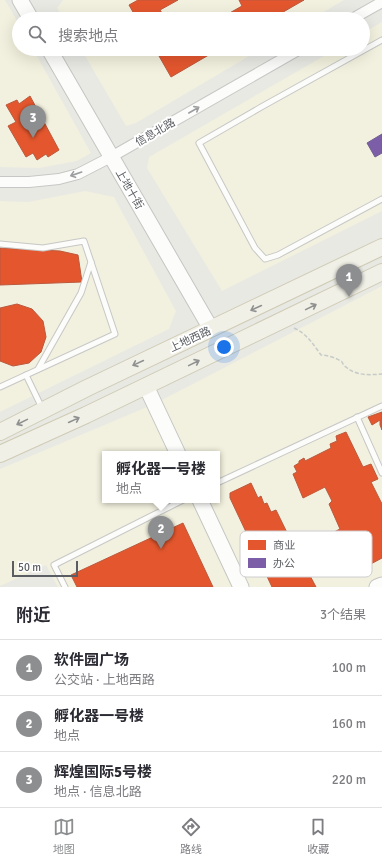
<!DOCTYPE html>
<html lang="zh">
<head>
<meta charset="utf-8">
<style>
  :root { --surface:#fff; --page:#f7f7f7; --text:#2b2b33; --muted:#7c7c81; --line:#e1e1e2; --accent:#8c8e8f }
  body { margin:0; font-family:Signika,"Noto Sans SC",sans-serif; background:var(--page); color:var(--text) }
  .scale { position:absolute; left:12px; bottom:10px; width:66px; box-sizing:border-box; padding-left:4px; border:2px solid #5a5d61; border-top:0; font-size:11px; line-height:14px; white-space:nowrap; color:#5a5d61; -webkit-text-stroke:3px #fff; paint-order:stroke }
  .you { position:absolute; left:224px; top:347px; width:14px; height:14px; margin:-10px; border:3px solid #fff; border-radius:50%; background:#1a73e8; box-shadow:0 0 0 6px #1a73e833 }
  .badge { display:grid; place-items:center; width:26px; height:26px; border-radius:50%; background:var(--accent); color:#fff; font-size:13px; font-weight:700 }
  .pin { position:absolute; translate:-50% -33px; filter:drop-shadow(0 1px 2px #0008) }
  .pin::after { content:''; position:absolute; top:21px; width:14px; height:12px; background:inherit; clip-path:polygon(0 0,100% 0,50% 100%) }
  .popup { position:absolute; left:102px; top:451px; width:118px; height:52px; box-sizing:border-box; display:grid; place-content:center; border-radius:0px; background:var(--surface); filter:drop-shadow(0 1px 3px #0005); font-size:13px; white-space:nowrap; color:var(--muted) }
  .popup b { font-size:15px; color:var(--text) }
  .popup::after { content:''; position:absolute; left:50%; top:100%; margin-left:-8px; border:8px solid transparent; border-top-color:var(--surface) }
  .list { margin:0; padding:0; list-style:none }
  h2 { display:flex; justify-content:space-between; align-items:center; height:52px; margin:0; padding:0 16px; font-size:17px }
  h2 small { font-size:13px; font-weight:400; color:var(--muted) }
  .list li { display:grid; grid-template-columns:26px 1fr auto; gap:12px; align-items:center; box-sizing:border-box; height:56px; padding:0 16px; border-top:1px solid var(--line) }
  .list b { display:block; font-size:15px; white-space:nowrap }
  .list p { margin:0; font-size:13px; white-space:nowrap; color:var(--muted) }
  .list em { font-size:13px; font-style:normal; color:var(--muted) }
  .icon { flex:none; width:22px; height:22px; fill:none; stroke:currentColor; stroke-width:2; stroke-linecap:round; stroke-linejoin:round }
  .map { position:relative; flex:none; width:382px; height:587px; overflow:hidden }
  .search { position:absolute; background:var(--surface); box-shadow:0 4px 16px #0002; left:12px; right:12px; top:12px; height:44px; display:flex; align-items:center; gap:10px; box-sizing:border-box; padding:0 14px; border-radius:22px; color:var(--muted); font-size:15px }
  .sheet { height:220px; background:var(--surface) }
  nav { display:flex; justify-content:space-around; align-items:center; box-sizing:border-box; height:56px; border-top:1px solid var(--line); background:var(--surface); font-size:11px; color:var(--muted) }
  nav a { display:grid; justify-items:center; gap:2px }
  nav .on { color:var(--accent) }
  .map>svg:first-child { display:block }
  .commercial { fill:#f2f0de; fill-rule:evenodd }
  .shops { fill:#e4572e; stroke:#bb593d }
  .offices { fill:#7b5ea7; stroke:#715e92 }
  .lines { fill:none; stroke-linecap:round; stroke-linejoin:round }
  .lane-casing { stroke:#c7c7c6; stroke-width:7 }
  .street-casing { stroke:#c7c7c6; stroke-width:12 }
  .secondary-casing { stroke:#c5c6c4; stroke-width:17 }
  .primary-casing { stroke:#cfcbb5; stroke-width:18 }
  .path { stroke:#c7cbc9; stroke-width:1.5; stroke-dasharray:4 2; stroke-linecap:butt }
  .lane { stroke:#fcfcfb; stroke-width:5 }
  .street { stroke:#fcfcfb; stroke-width:10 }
  .secondary { stroke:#fcfcfb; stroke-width:15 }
  .primary { stroke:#f1f0e7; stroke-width:16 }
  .oneway { stroke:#9b9d9f }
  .oneway2 { stroke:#8f9090 }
  .labels { text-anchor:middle; stroke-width:4; stroke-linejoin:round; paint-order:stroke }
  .street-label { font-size:11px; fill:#5a5d61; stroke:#fff }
  .key { fill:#fff; stroke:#ceced0; stroke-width:1 }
  .key-label { font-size:11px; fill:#5a5d61 }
</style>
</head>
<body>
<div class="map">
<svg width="382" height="587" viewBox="0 0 382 587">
  <rect width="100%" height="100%" fill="#e9e9e4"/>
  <g class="commercial">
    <polygon points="0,0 5,0 19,24 19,49 33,49 91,153 77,161 39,168 0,167"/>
    <polygon points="63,0 344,0 312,19 64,19 57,8"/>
    <polygon points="382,22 382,211 222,291 147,168 149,157 336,49 363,49 363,33"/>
    <polygon points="81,49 261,49 136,123 126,126"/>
    <polygon points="85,191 114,197 176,311 169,329 0,412 0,201 28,202"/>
    <path d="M382,286V587H58L46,565L0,586V469L154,404ZM105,454H217V500H105Z"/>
  </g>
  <g class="shops">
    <polygon points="138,0 178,0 160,10 166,19 137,19 129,5"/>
    <polygon points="239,0 304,0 271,19 219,19 242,6"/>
    <polygon points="155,49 219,49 171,77"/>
    <polygon points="30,96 59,150 48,157 46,154 37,160 33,153 26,157 8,126 16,122 6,105 17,100 19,104"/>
    <polygon points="0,248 60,251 78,255 82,282 0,285"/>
    <polygon points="17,304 32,309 43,321 46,337 41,352 29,363 13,366 0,361 0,308"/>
    <polygon points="382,412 382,430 380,425 380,420 372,425 368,417"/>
    <polygon points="346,432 363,467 371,464 378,479 371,482 382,504 382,558 367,566 362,557 359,558 357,554 354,556 350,548 340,553 342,560 320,571 319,566 307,570 316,587 272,587 230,498 230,493 251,483 258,498 261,496 264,504 267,503 271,512 276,510 296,551 308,545 306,538 313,538 320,532 330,534 340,529 329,504 332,501 325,487 303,498 293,474 297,472 294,466 299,463 299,461 304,458 305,461 331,448 330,444 337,441 336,436"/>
    <polygon points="183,523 213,587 77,587 71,575"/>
  </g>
  <polygon class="offices" points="382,134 382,153 375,157 367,143"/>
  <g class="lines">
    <defs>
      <g id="lane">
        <polyline points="382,40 263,106 199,143 255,248 265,259 278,255 382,199"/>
        <polyline points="0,244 43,248 84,241 115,334 0,387"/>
        <polyline points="38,369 81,293 91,262"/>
        <polyline points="26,375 42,408"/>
        <polyline points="357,417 382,473"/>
        <polyline points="217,483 382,406"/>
        <polyline points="65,587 54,565 183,500"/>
      </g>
      <g id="street">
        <polyline points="352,19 382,2"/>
        <polyline points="0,182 29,182 59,179 78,174 111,157 300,49"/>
      </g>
      <g id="secondary">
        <polyline points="20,0 31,19"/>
        <polyline points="49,49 211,329"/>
        <polyline points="146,386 178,454"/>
        <polyline points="200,500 241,587"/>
        <polyline points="377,587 382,585"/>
      </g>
      <g id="primary">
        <polyline points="0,432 87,388 382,247"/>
        <polyline points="0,454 86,415 382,272"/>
      </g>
    </defs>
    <use href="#lane" class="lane-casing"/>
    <use href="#street" class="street-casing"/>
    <use href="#secondary" class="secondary-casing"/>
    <use href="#primary" class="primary-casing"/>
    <path class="path" d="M294,328C307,334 313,344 321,355C327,355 337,358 342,362C343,364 344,366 346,367C356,376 370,375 382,374"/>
    <use href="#lane" class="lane"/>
    <use href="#street" class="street"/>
    <use href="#secondary" class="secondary"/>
    <use href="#primary" class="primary"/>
  </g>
  <defs><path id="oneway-shaft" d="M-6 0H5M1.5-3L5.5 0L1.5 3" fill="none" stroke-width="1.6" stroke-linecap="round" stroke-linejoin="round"/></defs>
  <g class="oneway">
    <use href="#oneway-shaft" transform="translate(194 110) rotate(-30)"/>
    <use href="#oneway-shaft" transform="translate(76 174) rotate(161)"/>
  </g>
  <g class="oneway2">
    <use href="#oneway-shaft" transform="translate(311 307) rotate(-26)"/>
    <use href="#oneway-shaft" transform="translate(256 308) rotate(155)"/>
    <use href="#oneway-shaft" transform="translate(138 363) rotate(155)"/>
    <use href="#oneway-shaft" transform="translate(194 363) rotate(-26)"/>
    <use href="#oneway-shaft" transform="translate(74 420) rotate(-25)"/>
    <use href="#oneway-shaft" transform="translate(22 422) rotate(154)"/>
  </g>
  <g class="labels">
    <g class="street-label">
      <text transform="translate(155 132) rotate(-30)" y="4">信息北路</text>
      <text transform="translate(130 189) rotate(60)" y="4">上地十街</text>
      <text transform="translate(190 339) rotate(-25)" y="4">上地西路</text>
    </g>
  </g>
  <rect x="240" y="531" width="132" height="46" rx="6" class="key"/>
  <rect x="248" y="540" width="18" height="10" fill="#e4572e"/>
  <rect x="248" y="558" width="18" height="10" fill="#7b5ea7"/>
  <g class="key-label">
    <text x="273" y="549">商业</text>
    <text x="273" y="567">办公</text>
  </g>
</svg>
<div class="scale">50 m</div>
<div class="you"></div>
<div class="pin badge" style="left:349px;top:297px">1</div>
<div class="pin badge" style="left:161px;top:549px">2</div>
<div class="popup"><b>孵化器一号楼</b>地点</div>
<div class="pin badge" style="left:33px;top:138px">3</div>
<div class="search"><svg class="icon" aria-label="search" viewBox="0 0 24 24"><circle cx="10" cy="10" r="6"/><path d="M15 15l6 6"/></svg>搜索地点</div>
</div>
<section class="sheet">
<h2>附近<small>3个结果</small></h2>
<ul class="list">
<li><span class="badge">1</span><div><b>软件园广场</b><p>公交站 · 上地西路</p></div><em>100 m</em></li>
<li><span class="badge">2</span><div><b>孵化器一号楼</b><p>地点</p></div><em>160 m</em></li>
<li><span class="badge">3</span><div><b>辉煌国际5号楼</b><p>地点 · 信息北路</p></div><em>220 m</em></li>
</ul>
</section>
<nav>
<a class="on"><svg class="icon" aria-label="map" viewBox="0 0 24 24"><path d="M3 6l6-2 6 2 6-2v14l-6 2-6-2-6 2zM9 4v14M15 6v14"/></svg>地图</a>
<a><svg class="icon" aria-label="directions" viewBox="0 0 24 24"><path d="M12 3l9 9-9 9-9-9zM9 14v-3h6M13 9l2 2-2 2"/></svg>路线</a>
<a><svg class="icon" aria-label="saved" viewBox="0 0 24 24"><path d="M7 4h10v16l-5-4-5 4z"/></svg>收藏</a>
</nav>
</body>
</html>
